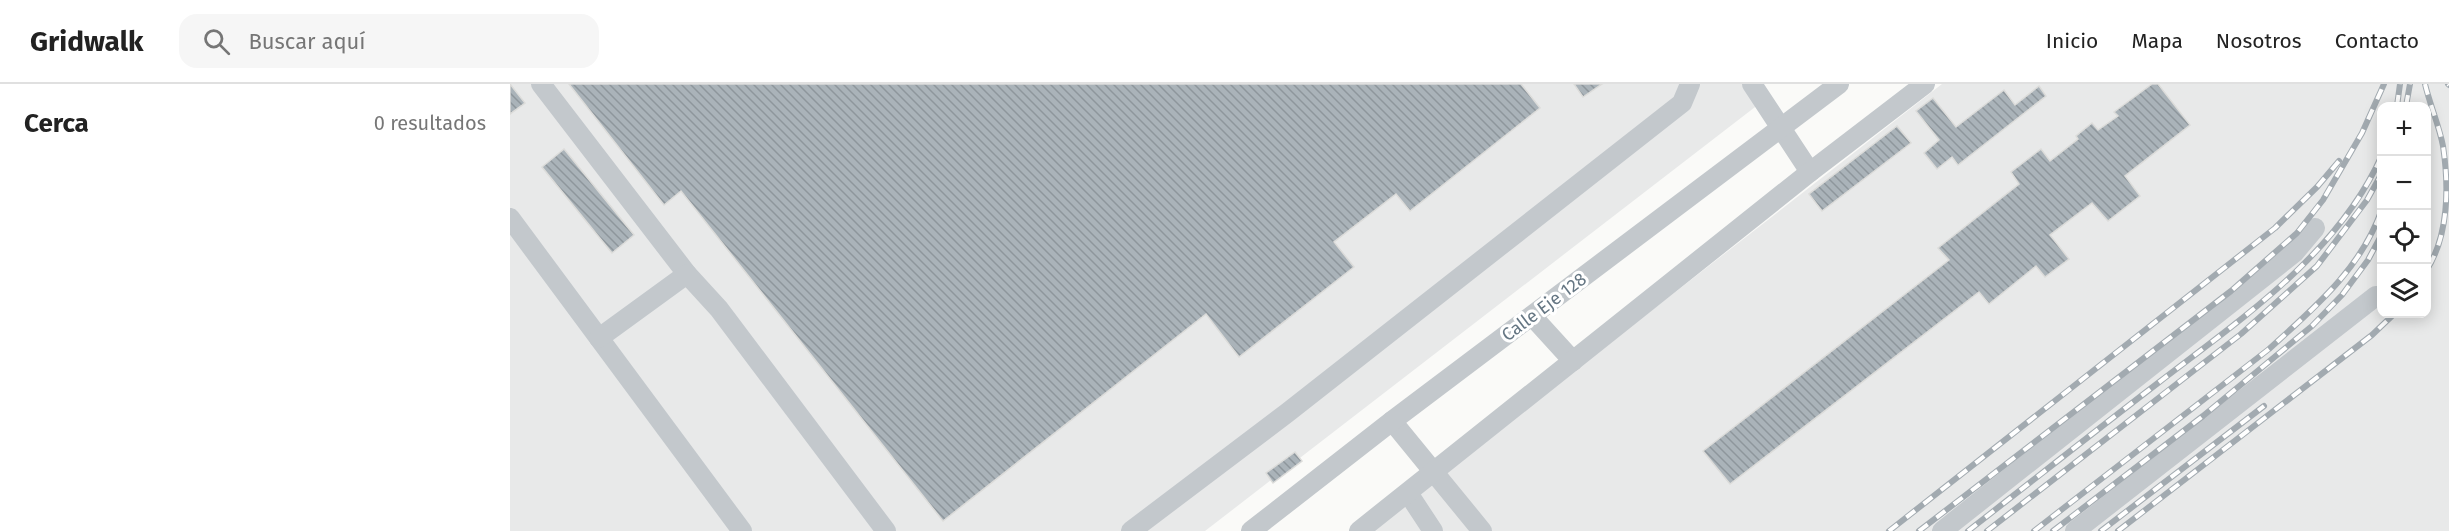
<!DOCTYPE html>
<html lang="es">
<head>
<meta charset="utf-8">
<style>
  :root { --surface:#fff; --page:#f6f6f6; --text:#222; --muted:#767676; --line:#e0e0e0 }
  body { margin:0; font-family:"Fira Sans",sans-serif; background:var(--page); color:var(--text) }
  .controls { position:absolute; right:18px; top:18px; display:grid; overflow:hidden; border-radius:12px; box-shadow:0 3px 15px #0003 }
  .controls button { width:54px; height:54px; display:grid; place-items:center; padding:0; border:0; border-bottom:2px solid var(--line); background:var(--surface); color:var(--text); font:30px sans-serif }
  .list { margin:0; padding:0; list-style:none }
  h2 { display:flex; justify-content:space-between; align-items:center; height:78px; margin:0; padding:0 24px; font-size:26px }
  h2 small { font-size:20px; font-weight:400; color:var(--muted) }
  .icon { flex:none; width:33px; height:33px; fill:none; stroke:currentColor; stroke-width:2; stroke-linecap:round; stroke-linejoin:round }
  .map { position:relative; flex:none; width:1939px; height:447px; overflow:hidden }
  header { display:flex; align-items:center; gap:36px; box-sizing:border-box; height:84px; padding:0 30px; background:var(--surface); border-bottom:2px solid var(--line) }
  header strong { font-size:28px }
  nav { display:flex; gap:33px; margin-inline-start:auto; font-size:21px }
  .search { width:420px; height:54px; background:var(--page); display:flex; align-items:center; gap:15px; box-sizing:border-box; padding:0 21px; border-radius:18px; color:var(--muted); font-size:22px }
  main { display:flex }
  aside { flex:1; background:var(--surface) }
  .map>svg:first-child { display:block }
  .built { fill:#e8e9e9; fill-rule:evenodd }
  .building { fill:url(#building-back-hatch); stroke:#dcdcda; stroke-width:1.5 }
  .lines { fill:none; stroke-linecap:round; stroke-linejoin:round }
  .minor { stroke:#c3c8cc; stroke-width:20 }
  .rail-casing { stroke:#a2aab0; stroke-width:6 }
  .rail { stroke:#fff; stroke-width:4; stroke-dasharray:11; stroke-linecap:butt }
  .labels { text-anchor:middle; stroke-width:6; stroke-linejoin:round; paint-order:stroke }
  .street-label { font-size:18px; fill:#657683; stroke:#fff }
</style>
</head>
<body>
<header>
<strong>Gridwalk</strong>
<div class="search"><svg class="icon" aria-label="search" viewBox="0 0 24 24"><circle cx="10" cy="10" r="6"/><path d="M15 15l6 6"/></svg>Buscar aquí</div>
<nav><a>Inicio</a><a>Mapa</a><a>Nosotros</a><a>Contacto</a></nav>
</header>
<main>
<aside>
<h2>Cerca<small>0 resultados</small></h2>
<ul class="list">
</ul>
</aside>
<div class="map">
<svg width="1939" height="447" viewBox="0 0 1939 447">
  <defs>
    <pattern id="building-back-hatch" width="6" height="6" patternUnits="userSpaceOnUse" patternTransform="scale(1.5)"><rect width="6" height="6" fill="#aab3b9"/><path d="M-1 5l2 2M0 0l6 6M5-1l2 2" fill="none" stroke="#8e969c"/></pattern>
  </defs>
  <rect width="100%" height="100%" fill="#fafaf8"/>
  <g class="built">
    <polygon points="0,0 1233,0 1249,20 695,447 0,447"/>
    <path d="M1432,0H1939V447H859ZM1872,22H1916V230H1872Z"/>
  </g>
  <g class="building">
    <polygon points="0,0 15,19 0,30"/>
    <polygon points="59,0 1011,0 1030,24 900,127 886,110 824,158 844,183 729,273 696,230 433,437 171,107 154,121"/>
    <polygon points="1064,0 1092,0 1073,13"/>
    <polygon points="1642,0 1648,0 1680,41 1615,92 1630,112 1598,137 1582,119 1540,151 1559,175 1535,193 1526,182 1479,220 1469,208 1220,400 1193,367 1439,176 1428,164 1509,100 1501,88 1531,65 1540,77 1568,55 1566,52 1582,39 1588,46 1608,32 1604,28"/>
    <polygon points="1529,2 1536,12 1448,81 1442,73 1427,85 1414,69 1429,56 1406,27 1423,14 1446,43 1494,6 1505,21"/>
    <polygon points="1387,42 1401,59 1312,127 1299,110"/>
    <polygon points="54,65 124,151 102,169 32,83"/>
    <polygon points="785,368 792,377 763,399 756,389"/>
  </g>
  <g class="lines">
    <g class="minor">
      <polyline points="31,0 177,190"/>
      <polyline points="1242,0 1300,88"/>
      <polyline points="0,134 232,447"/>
      <polyline points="1022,232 1063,277"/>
      <polyline points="89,254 177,190 209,225 376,447"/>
      <polyline points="882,337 972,447"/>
      <polyline points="898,409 923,447"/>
      <polyline points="621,447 777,329 1172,19 1180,0"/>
      <polyline points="741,447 882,337 1329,0"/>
      <polyline points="849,447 1300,88 1415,0"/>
      <polyline points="1432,447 1784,169 1805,144"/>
      <polyline points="1565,447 1866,212"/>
    </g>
    <defs>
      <g id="rail">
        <path d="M1915,0C1920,21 1929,41 1933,62C1939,102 1939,152 1916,187"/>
        <polyline points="1938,0 1939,1"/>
        <polyline points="1887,22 1890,0"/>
        <polyline points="1896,22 1900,0"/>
        <polyline points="1379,447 1765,144 1807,103 1829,77"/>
        <polyline points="1409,447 1721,207 1787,149 1813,116 1852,49 1874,0"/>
        <path d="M1458,447C1521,398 1584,348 1648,299C1731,235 1828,170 1872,71"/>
        <polyline points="1477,447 1731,250 1807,182 1857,116 1872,89"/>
        <path d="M1524,447L1759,265C1805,223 1851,185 1872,125"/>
        <polyline points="1543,447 1693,332 1802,242 1832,211 1858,176 1872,150"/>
        <polyline points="1591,447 1754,322"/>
        <polyline points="1608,447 1862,251 1884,230"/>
      </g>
    </defs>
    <use href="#rail" class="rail-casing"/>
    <use href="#rail" class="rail"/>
  </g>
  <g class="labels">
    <g class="street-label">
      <text transform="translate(1034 223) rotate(-37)" y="6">Calle Eje 128</text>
    </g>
  </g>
</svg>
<div class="controls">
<button>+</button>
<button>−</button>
<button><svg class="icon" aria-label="locate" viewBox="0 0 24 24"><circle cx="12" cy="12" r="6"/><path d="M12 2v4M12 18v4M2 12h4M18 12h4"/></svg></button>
<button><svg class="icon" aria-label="layers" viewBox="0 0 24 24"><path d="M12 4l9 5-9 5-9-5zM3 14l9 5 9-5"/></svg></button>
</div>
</div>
</main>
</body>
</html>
